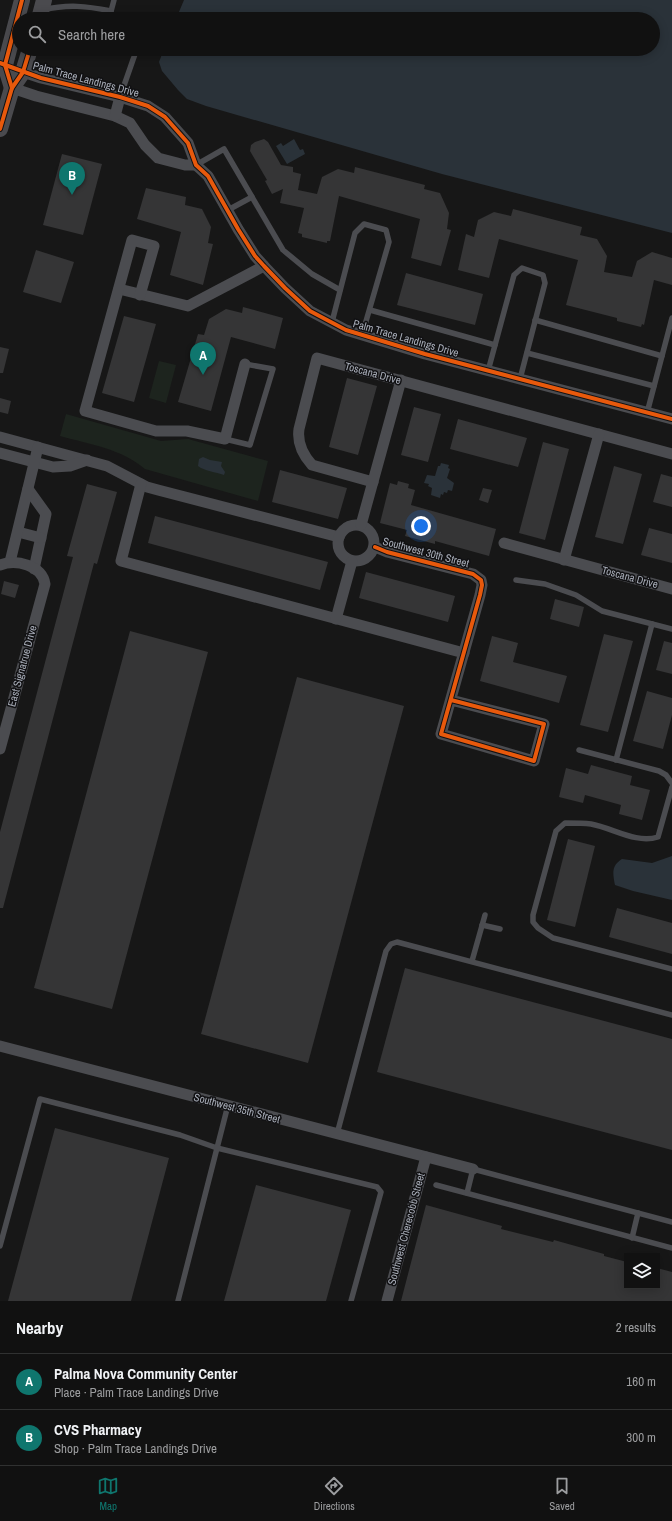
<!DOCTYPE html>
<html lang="en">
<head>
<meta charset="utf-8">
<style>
  :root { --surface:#111; --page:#1e1f1f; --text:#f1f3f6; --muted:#9c9d9f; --line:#303131; --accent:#0f766e }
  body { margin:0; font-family:"Archivo Narrow",sans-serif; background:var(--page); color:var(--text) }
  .controls { position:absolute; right:12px; bottom:12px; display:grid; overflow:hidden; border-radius:0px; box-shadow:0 2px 10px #0003 }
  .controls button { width:36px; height:36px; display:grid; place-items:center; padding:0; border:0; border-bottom:1px solid var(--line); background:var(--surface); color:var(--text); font:20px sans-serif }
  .you { position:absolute; left:421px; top:526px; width:14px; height:14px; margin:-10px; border:3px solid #fff; border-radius:50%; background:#1a73e8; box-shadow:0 0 0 6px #1a73e833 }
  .badge { display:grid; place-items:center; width:26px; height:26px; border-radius:50%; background:var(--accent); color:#fff; font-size:13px; font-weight:700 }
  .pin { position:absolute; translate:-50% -33px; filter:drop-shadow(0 1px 2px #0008) }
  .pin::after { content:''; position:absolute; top:21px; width:14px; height:12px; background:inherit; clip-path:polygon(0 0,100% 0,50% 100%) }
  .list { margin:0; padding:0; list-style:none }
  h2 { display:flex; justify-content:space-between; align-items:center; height:52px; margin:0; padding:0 16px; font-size:17px }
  h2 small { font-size:13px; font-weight:400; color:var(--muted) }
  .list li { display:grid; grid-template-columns:26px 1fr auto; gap:12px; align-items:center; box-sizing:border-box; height:56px; padding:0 16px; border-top:1px solid var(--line) }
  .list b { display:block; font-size:15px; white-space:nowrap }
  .list p { margin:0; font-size:13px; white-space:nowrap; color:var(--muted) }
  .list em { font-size:13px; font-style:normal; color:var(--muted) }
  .icon { flex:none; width:22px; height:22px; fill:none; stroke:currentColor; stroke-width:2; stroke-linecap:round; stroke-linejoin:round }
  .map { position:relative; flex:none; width:672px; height:1301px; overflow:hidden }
  .search { position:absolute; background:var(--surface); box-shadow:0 2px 10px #0003; left:12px; right:12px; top:12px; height:44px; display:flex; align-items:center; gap:10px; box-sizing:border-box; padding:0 14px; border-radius:22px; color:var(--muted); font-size:15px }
  .sheet { height:164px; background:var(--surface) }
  nav { display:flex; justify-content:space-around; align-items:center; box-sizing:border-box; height:56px; border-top:1px solid var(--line); background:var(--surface); font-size:11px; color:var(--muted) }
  nav a { display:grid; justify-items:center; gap:2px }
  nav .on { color:var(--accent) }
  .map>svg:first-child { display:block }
  .green { fill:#1d241e }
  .water { fill:#2a3239 }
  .building { fill:#353536 }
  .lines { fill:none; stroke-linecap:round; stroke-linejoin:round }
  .lane { stroke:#4b4c50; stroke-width:5.5 }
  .street { stroke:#4b4c50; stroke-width:11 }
  .secondary { stroke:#4a4a4e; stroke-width:16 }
  .cycleway-casing { stroke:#111113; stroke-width:6 }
  .cycleway { stroke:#e8590c; stroke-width:4 }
  .labels { text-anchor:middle; stroke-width:3; stroke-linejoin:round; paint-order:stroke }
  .street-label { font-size:11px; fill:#a8adb8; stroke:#111113 }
</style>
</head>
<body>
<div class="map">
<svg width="672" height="1301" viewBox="0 0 672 1301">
  <rect width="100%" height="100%" fill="#171717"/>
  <g class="green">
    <polygon points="159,361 176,365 166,403 149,398"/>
    <path d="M66,414L161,441L188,439L268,461L258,501L145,469C122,449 89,444 60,436Z"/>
  </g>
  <g class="water">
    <polygon points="184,0 672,0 672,233 442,174 206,106 187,99 178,90 162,71 159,62 164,49 653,49 653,19 176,19"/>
    <polygon points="294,139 300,150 303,149 305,154 287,164 276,146 281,143 283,146"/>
    <path d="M203,457L210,460L222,462L221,466L225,472L224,475C216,472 204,471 198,466L199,459Z"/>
    <polygon points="441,463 449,465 448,468 450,469 447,478 454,483 452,491 448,490 447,493 444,492 443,495 441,494 440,498 431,495 432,488 428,486 429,484 424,483 427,475 435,476 438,466 440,466"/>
    <path d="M672,856V900L633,891L615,885C613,873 611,866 622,859L652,863Z"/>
  </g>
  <g class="building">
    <polygon points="264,139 268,142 281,165 293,167 293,172 301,174 298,190 317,194 322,177 338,169 354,173 355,167 425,185 424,189 440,193 449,213 447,229 451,230 441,266 411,258 420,219 339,196 330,241 327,241 327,243 302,237 302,234 298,233 304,208 280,203 283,189 272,194 265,181 267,180 250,151 251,145 255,142"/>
    <polygon points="62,154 102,164 83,235 43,225"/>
    <polygon points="146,188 186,197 185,205 202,209 211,227 208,243 213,244 203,285 170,275 181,232 137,219"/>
    <polygon points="513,209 582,227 580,235 597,239 607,256 604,272 632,277 637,261 652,252 672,258 672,285 654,280 644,325 642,324 641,327 617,321 617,318 566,305 578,260 499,239 489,278 458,270 466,234 474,237 478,220 494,212 511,216"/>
    <polygon points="36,250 74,262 61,303 23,292"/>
    <polygon points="406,273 483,294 475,325 397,305"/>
    <polygon points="243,307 283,318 275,349 231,337 211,411 178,402 198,334 204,335 209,319 226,309 242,313"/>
    <polygon points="124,316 156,324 134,402 102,393"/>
    <polygon points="0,347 9,349 3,373 0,373"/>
    <polygon points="347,378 377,386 358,455 329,447"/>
    <polygon points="0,398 11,401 8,414 0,412"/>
    <polygon points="414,407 441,414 428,462 401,455"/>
    <polygon points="458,419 527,438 518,467 450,449"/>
    <polygon points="543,442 569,449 545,540 519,533"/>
    <polygon points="614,466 642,474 623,544 595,537"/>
    <polygon points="280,470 347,488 338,519 272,502"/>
    <polygon points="661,474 672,477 672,507 653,502"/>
    <polygon points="398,481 409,484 408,488 415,490 411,505 496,529 489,556 435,541 435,544 405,536 407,530 380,523 390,483 397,485"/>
    <polygon points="87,484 117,492 97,564 94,563 3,908 0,908 0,832 73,557 67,556"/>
    <polygon points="483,488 492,490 488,503 479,500"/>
    <polygon points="155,516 328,562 320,590 148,543"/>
    <polygon points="649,528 672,534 672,563 641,555"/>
    <polygon points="366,572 455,596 448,622 359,598"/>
    <polygon points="4,581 19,585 15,598 1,594"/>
    <polygon points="555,599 584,607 579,627 550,619"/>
    <polygon points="130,631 208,652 112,1009 34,988"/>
    <polygon points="604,634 633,641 608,732 580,725"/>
    <polygon points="492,636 518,643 513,662 567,676 559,703 480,681"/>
    <polygon points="664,641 672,643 672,674 656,670"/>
    <polygon points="297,677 404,706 308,1063 201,1034"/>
    <polygon points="647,691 672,698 672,715 663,749 633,741"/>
    <polygon points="591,765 632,776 630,785 650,790 642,820 619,814 621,805 585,795 583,803 559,797 566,768 588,774"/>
    <polygon points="568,839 595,846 575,927 547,920"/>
    <polygon points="617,908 672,923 672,954 609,937"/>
    <polygon points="405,968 672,1039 672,1150 377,1072"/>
    <polygon points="55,1128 169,1158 131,1301 8,1301"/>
    <polygon points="256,1185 351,1210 326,1301 224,1301"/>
    <polygon points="426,1205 502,1226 501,1229 553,1242 554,1240 604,1254 604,1256 627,1262 627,1286 657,1286 657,1268 672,1272 672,1301 401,1301"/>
  </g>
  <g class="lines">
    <g class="lane">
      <path d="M43,10C68,4 86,6 111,11"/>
      <polyline points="109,19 114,0"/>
      <polyline points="114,49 135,54 120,97"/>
      <polyline points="196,165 224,149 283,250 312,274 340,290"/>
      <polyline points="228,210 252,197"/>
      <polyline points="370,310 495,345"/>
      <polyline points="535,320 662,356"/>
      <polyline points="332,322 355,233 364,224 386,230 389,242 362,335"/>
      <polyline points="527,353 654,386"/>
      <polyline points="488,371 514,275 522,268 543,275 545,283 520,379"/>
      <polyline points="647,413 672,318"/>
      <polyline points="225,439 250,445 273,369 245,364"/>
      <polyline points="516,580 545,584 576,595 602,611 672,629"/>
      <polyline points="579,750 659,771 666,775 672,783"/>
      <polyline points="616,760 652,624"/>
      <path d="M672,787L658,837C636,844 613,828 591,824C583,823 574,823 565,823L556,831L533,915V922L538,928L553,938L672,969"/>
      <polyline points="482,925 500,929"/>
      <polyline points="472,961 485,915"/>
      <polyline points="337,1134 386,951 391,944 397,942 672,1015"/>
      <polyline points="436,1185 672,1248"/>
      <polyline points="467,1193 473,1169 672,1222"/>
      <polyline points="632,1238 638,1213"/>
      <polyline points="0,1246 40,1099 180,1135 217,1148 377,1187 381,1192 351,1301"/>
      <polyline points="178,1301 228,1105"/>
    </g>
    <g class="street">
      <polyline points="23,72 41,78 120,97 148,106 165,117 188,143 196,165 208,176 238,229 255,256 264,266 285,288 310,311 346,330 425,354 672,419"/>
      <polyline points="12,88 36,96 115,116 130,123 145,145 158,158 185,165 196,165"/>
      <polyline points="115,116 120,97"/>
      <polyline points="119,289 188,306 264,266"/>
      <polyline points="140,295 154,246 132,240 85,411 156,431 187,431 225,439 245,364"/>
      <polyline points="0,437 107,466 147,487 158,490 339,537"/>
      <polyline points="0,453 53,467 70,466 87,460"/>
      <path d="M373,482L312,465C302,454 297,443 299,429L317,358L672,454"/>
      <polyline points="141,484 121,561 464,653"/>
      <polyline points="28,489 46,514 34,569"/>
      <circle cx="356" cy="543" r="18"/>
      <polyline points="361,525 401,380"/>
      <polyline points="18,532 41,538"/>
      <polyline points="504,543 672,589"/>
      <polyline points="375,547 387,552 473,574 481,580 482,585 480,595 441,734 534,761 544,724 451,700"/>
      <polyline points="564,560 599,434"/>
      <polyline points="10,562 38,447"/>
      <path d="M0,565C16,559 42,565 45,584L0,749"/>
      <polyline points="336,619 352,561"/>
      <polyline points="0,1046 473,1169"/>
      <polyline points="387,1301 426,1157"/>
    </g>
    <g class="secondary">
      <polyline points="39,19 44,0"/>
      <polyline points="12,88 5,65 22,0"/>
      <polyline points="0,129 12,88 23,72 30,49"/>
    </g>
    <defs>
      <g id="cycleway">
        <polyline points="0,63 41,78 120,97 148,106 165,117 188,143 196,165 208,176 238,229 255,256 264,266 285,288 310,311 346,330 425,354 672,419"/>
        <polyline points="12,88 5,65 22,0"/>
        <polyline points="0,129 12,88 23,72 30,49"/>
        <polyline points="375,547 387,552 473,574 481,580 482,585 480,595 441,734 534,761 544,724 451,700"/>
      </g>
    </defs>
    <use href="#cycleway" class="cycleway-casing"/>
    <use href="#cycleway" class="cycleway"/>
  </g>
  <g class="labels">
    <g class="street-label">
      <text transform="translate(86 79) rotate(15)" y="4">Palm Trace Landings Drive</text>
      <text transform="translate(406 338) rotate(16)" y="4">Palm Trace Landings Drive</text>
      <text transform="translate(373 373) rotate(15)" y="4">Toscana Drive</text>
      <text transform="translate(426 552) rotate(15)" y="4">Southwest 30th Street</text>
      <text transform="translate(630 577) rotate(15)" y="4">Toscana Drive</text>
      <text transform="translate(22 666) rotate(-75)" y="4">East Signatrue Drive</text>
      <text transform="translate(237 1108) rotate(15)" y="4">Southwest 35th Street</text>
      <text transform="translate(406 1229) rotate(-75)" y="4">Southwest Cherecobb Street</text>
    </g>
  </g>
</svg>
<div class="controls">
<button><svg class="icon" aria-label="layers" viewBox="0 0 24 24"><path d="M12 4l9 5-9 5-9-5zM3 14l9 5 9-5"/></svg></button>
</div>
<div class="you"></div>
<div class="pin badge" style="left:203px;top:375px">A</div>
<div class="pin badge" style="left:72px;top:195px">B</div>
<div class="search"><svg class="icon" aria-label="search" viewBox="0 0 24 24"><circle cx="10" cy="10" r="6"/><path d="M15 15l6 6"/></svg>Search here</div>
</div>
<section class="sheet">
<h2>Nearby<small>2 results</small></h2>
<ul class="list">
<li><span class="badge">A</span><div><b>Palma Nova Community Center</b><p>Place · Palm Trace Landings Drive</p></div><em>160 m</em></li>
<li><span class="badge">B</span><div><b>CVS Pharmacy</b><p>Shop · Palm Trace Landings Drive</p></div><em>300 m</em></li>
</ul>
</section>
<nav>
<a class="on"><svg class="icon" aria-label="map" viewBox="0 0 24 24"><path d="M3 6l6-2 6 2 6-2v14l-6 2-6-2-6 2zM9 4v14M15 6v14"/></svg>Map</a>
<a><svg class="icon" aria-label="directions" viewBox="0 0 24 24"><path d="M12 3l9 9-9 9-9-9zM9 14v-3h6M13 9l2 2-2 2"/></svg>Directions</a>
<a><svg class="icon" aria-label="saved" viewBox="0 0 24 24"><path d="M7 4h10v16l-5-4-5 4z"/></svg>Saved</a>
</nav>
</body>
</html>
